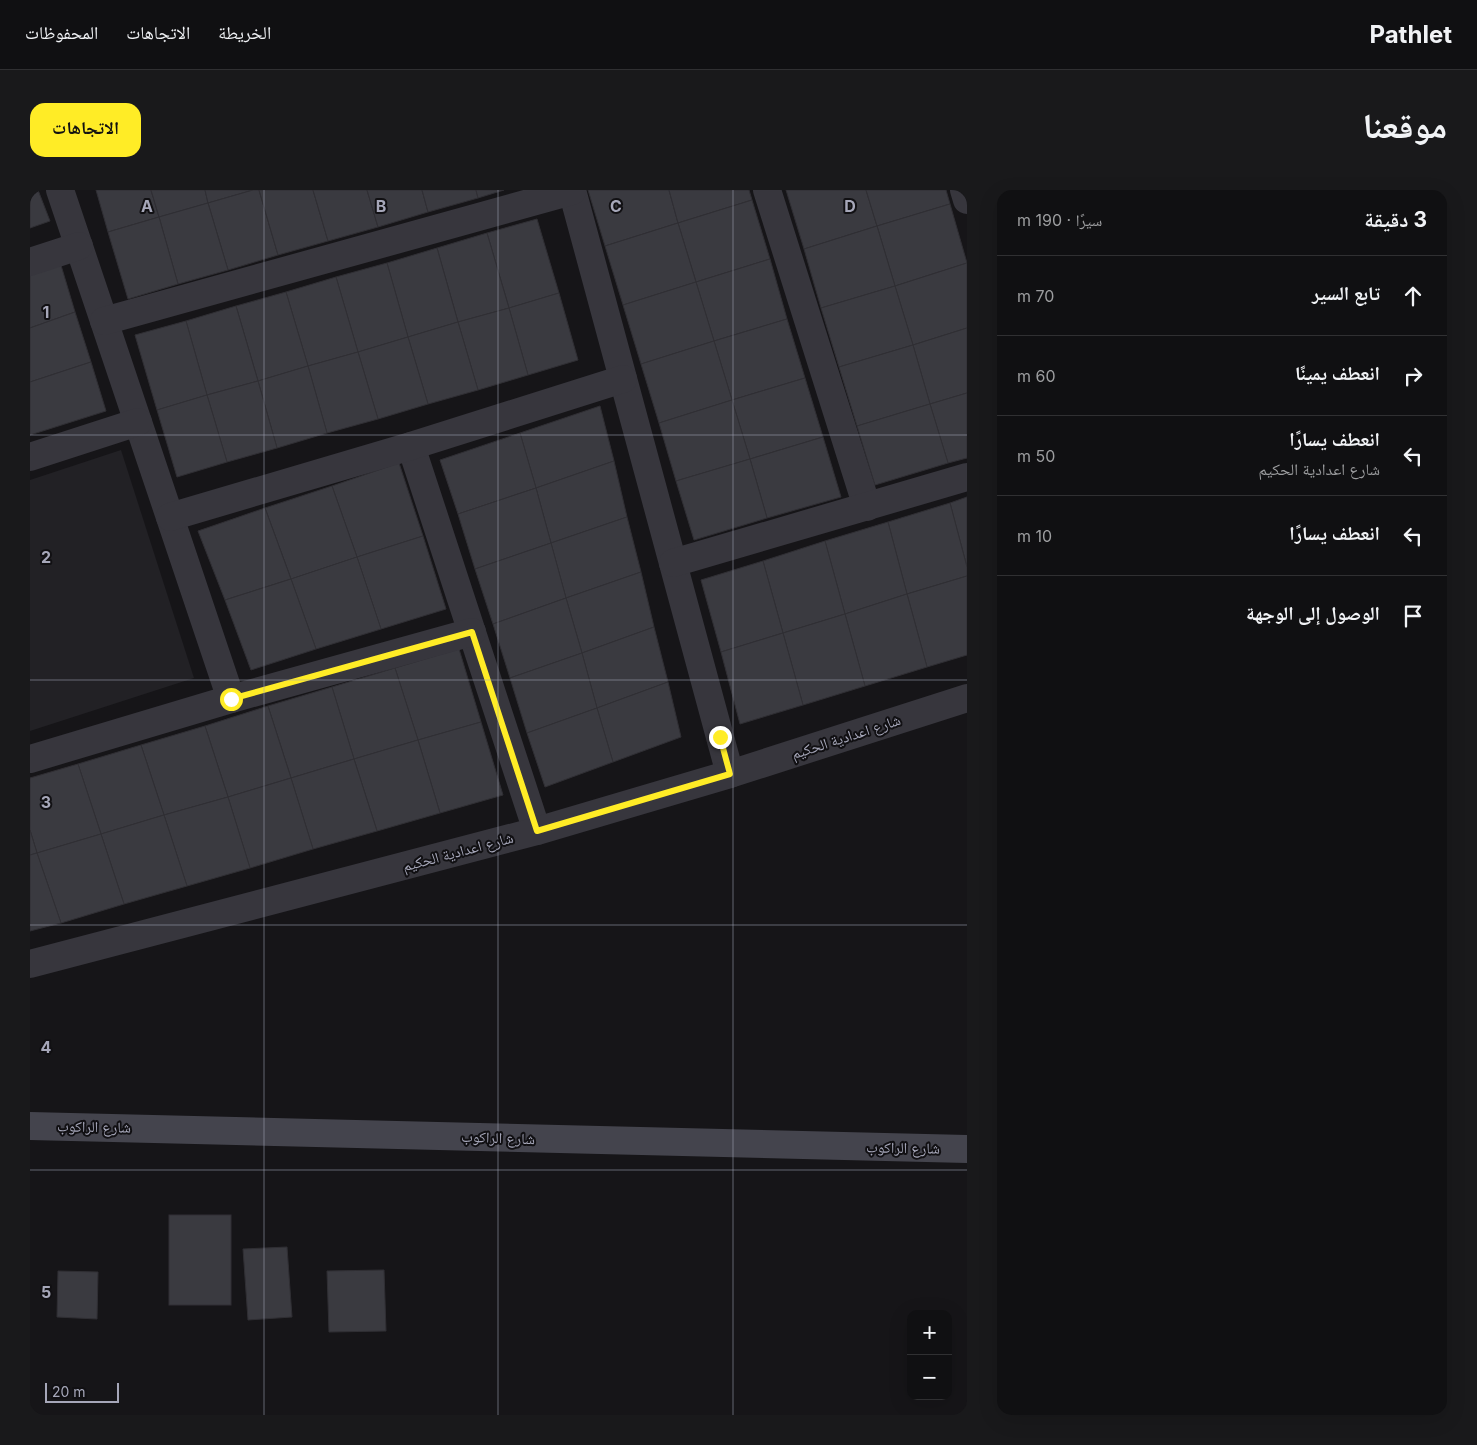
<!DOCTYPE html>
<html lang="ar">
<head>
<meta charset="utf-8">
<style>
  :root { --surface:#101012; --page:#19191b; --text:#f1f3f6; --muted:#9c9d9f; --line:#303032; --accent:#ffec26 }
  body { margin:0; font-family:Inter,"Noto Naskh Arabic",sans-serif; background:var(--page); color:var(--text); direction:rtl }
  .controls { position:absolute; right:15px; bottom:15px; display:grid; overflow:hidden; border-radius:10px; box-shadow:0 5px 20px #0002 }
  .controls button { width:45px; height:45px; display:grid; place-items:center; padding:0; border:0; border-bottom:1px solid var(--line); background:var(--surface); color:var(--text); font:25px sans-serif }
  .scale { position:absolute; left:15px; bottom:12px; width:74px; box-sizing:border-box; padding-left:5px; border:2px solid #a6a7b9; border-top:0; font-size:14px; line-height:18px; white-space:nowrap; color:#a6a7b9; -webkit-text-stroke:4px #111013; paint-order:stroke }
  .stop { position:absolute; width:15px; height:15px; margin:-11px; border:4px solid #ffec26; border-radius:50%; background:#fff }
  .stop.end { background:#ffec26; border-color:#fff; box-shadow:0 1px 5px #0008 }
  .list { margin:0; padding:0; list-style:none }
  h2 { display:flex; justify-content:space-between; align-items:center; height:65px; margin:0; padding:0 20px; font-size:21px }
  h2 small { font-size:16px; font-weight:400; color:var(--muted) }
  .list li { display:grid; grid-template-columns:32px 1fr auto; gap:15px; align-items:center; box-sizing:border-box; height:80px; padding:0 20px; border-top:1px solid var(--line) }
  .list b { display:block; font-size:19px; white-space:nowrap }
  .list p { margin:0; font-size:16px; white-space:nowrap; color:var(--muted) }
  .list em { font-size:16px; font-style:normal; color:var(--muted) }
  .icon { flex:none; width:28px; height:28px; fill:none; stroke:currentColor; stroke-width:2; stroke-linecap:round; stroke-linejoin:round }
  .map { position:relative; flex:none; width:937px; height:1225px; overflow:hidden; direction:ltr; border-radius:15px }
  header { display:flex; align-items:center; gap:30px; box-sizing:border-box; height:70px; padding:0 25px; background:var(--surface); border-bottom:1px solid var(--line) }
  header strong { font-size:24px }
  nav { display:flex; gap:28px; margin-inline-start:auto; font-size:18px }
  .intro { display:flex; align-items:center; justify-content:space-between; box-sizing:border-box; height:120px; padding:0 30px }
  h1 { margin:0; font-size:35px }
  .button { padding:12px 22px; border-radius:15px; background:var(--accent); color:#111; font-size:18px; font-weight:700 }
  main { display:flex; gap:30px; padding:0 30px }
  aside { flex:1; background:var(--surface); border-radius:15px; box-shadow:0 5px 20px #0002 }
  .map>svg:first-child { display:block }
  .built { fill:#222125 }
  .building { fill:#3a3a40; stroke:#302f34 }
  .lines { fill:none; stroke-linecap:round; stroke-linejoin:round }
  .street { stroke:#37363d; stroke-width:28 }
  .secondary { stroke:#44444d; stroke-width:28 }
  .route { stroke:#ffec26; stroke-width:6 }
  .grid { fill:none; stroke:#a6a7b9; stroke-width:1; stroke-opacity:0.55 }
  .labels { text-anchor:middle; stroke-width:4; stroke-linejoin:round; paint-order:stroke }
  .street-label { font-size:15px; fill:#a6a7b9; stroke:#111013 }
  .grid-label { font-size:16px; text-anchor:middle; font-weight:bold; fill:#a6a7b9; stroke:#111013; stroke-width:4; stroke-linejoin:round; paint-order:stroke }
</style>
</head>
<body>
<header>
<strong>Pathlet</strong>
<nav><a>الخريطة</a><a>الاتجاهات</a><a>المحفوظات</a></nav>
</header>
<div class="intro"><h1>موقعنا</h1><a class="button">الاتجاهات</a></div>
<main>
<aside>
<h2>3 دقيقة<small>سيرًا · 190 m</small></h2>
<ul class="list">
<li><svg class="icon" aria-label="ahead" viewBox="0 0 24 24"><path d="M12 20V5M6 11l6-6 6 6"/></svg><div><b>تابع السير</b></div><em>70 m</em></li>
<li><svg class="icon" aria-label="right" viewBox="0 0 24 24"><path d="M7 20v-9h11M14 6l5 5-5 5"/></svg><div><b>انعطف يمينًا</b></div><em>60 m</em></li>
<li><svg class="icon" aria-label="left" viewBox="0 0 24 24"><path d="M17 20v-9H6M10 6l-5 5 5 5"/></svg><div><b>انعطف يسارًا</b><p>شارع اعدادية الحكيم</p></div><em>50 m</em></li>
<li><svg class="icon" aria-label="left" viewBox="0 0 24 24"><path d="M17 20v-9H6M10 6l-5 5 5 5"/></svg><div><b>انعطف يسارًا</b></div><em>10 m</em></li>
<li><svg class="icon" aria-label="arrive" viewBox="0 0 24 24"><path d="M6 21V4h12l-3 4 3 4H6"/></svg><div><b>الوصول إلى الوجهة</b></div></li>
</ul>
</aside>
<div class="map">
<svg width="937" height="1225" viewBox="0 0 937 1225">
  <rect width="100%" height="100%" fill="#161518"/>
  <polygon class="built" points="91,260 164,488 0,541 0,290"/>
  <g class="building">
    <polygon points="0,0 8,0 20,31 0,38"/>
    <polygon points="66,0 121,0 129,27 78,42"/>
    <polygon points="121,0 175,0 178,13 129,27"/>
    <polygon points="175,0 223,0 178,13"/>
    <polygon points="223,0 229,0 248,65 198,80 178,13"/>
    <polygon points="229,0 283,0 298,51 248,65"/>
    <polygon points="283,0 337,0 348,37 298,51"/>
    <polygon points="337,0 392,0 398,22 348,37"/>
    <polygon points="392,0 446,0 448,8 398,22"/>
    <polygon points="446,0 474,0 448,8"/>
    <polygon points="558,0 639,0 648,33 575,56"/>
    <polygon points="639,0 719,0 722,10 648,33"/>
    <polygon points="756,0 836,0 847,36 774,59"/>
    <polygon points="836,0 916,0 920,14 847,36"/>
    <polygon points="722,10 740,69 666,92 648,33"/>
    <polygon points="178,13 198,80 148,94 129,27"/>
    <polygon points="920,14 937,73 865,96 847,36"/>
    <polygon points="129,27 148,94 98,109 78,42"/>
    <polygon points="507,29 529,103 479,118 457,43"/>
    <polygon points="648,33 666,92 593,115 575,56"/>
    <polygon points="847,36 865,96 791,118 774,59"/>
    <polygon points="457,43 479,118 428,132 407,58"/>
    <polygon points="407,58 428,132 378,147 357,73"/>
    <polygon points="740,69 757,129 684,151 666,92"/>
    <polygon points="30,72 45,122 0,138 0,83"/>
    <polygon points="357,73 378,147 328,162 306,87"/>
    <polygon points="937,73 937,138 883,155 865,96"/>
    <polygon points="306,87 328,162 278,176 256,102"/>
    <polygon points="666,92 684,151 611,174 593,115"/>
    <polygon points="865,96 883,155 809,177 791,118"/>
    <polygon points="256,102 278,176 228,191 206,116"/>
    <polygon points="529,103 548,170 498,185 479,118"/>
    <polygon points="206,116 228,191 177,205 156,131"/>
    <polygon points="479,118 498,185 448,200 428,132"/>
    <polygon points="45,122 61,172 0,192 0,138"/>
    <polygon points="757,129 775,188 702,210 684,151"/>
    <polygon points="156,131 177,205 127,220 105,145"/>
    <polygon points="428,132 448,200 398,214 378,147"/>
    <polygon points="937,138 937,203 900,214 883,155"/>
    <polygon points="378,147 398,214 348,229 328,162"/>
    <polygon points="684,151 702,210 629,233 611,174"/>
    <polygon points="883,155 900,214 827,236 809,177"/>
    <polygon points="328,162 348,229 297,243 278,176"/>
    <polygon points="61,172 76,221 0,245 0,192"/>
    <polygon points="278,176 297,243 247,258 228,191"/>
    <polygon points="775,188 793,247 720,269 702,210"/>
    <polygon points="228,191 247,258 197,272 177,205"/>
    <polygon points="937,203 937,268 918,273 900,214"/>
    <polygon points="177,205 197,272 147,287 127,220"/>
    <polygon points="702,210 720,269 646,291 629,233"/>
    <polygon points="900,214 918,273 845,295 827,236"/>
    <polygon points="570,216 584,271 506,298 490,243"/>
    <polygon points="490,243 506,298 428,324 410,270"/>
    <polygon points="793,247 811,307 737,328 720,269"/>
    <polygon points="720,269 737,328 664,350 646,291"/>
    <polygon points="584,271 597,327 521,353 506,298"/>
    <polygon points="369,273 393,346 327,367 302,296"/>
    <polygon points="302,296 327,367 261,389 235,318"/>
    <polygon points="506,298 521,353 445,379 428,324"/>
    <polygon points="937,307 937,377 920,313"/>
    <polygon points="920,313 937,377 937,386 877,404 858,332"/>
    <polygon points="235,318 261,389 195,410 168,341"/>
    <polygon points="597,327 611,382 536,408 521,353"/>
    <polygon points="858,332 877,404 815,424 795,351"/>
    <polygon points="393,346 416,419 351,439 327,367"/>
    <polygon points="795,351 815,424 753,443 733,371"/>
    <polygon points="521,353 536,408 463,434 445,379"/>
    <polygon points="327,367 351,439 286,459 261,389"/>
    <polygon points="733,371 753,443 691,462 671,390"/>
    <polygon points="611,382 624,437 552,463 536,408"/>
    <polygon points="937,386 937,465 897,477 877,404"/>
    <polygon points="261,389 286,459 221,480 195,410"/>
    <polygon points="877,404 897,477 835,496 815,424"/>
    <polygon points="536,408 552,463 480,488 463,434"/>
    <polygon points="815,424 835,496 773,515 753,443"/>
    <polygon points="624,437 638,492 567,518 552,463"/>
    <polygon points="753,443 773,515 710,534 691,462"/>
    <polygon points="429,459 451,532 388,550 365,478"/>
    <polygon points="552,463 567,518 497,543 480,488"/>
    <polygon points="365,478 388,550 324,569 302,497"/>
    <polygon points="638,492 651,547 583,572 567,518"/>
    <polygon points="302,497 324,569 261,588 238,516"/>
    <polygon points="238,516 261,588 198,607 175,536"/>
    <polygon points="567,518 583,572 515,597 497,543"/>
    <polygon points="451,532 473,605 410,623 388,550"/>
    <polygon points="175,536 198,607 134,625 111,555"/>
    <polygon points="388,550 410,623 347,641 324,569"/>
    <polygon points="111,555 134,625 71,644 48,574"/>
    <polygon points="324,569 347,641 283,659 261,588"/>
    <polygon points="48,574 71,644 7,663 0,640 0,588"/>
    <polygon points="261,588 283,659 220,678 198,607"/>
    <polygon points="198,607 220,678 157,696 134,625"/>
    <polygon points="134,625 157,696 94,714 71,644"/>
    <polygon points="0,640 7,663 0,665"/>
    <polygon points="71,644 94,714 31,733 7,663"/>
    <polygon points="7,663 31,733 0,741 0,665"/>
    <rect x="139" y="1025" width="62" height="90"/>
    <polygon points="257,1057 262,1127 218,1130 213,1059"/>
    <polygon points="354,1080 356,1141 299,1142 297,1081"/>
    <polygon points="28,1081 68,1082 67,1129 27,1127"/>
  </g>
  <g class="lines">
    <g class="street">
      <polyline points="30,0 201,509"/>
      <polyline points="542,0 700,584"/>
      <polyline points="737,0 837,317"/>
      <polyline points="934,0 937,10"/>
      <polyline points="0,72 49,56"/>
      <polyline points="74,131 542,1"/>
      <polyline points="381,256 507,641"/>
      <polyline points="0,267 108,232"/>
      <polyline points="140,327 381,256 593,189"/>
      <polyline points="643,373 937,287"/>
      <polyline points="0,569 201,509 442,442"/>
      <polyline points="0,774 507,641 700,584 937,508"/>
    </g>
    <polyline class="secondary" points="0,936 937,959"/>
  </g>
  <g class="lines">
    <polyline class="route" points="201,509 442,442 507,641 700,584 690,547"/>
  </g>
  <path class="grid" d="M234,0V1225M468,0V1225M703,0V1225M0,245H937M0,490H937M0,735H937M0,980H937"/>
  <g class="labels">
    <g class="street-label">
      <text transform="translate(816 547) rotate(-18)" y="5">شارع اعدادية الحكيم</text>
      <text transform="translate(428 662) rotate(-15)" y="5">شارع اعدادية الحكيم</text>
      <text transform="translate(64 937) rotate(1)" y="5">شارع الراكوب</text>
      <text transform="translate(468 948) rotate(2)" y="5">شارع الراكوب</text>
      <text transform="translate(873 958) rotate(1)" y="5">شارع الراكوب</text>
    </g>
  </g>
  <g class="grid-label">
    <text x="117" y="22">A</text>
    <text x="351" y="22">B</text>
    <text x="586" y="22">C</text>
    <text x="820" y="22">D</text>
    <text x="16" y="128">1</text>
    <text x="16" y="373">2</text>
    <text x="16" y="618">3</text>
    <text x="16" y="863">4</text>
    <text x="16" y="1108">5</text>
  </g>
</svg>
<div class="controls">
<button>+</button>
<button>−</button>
</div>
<div class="scale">20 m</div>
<div class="stop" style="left:201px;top:509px"></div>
<div class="stop end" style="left:690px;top:547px"></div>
</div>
</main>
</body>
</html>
